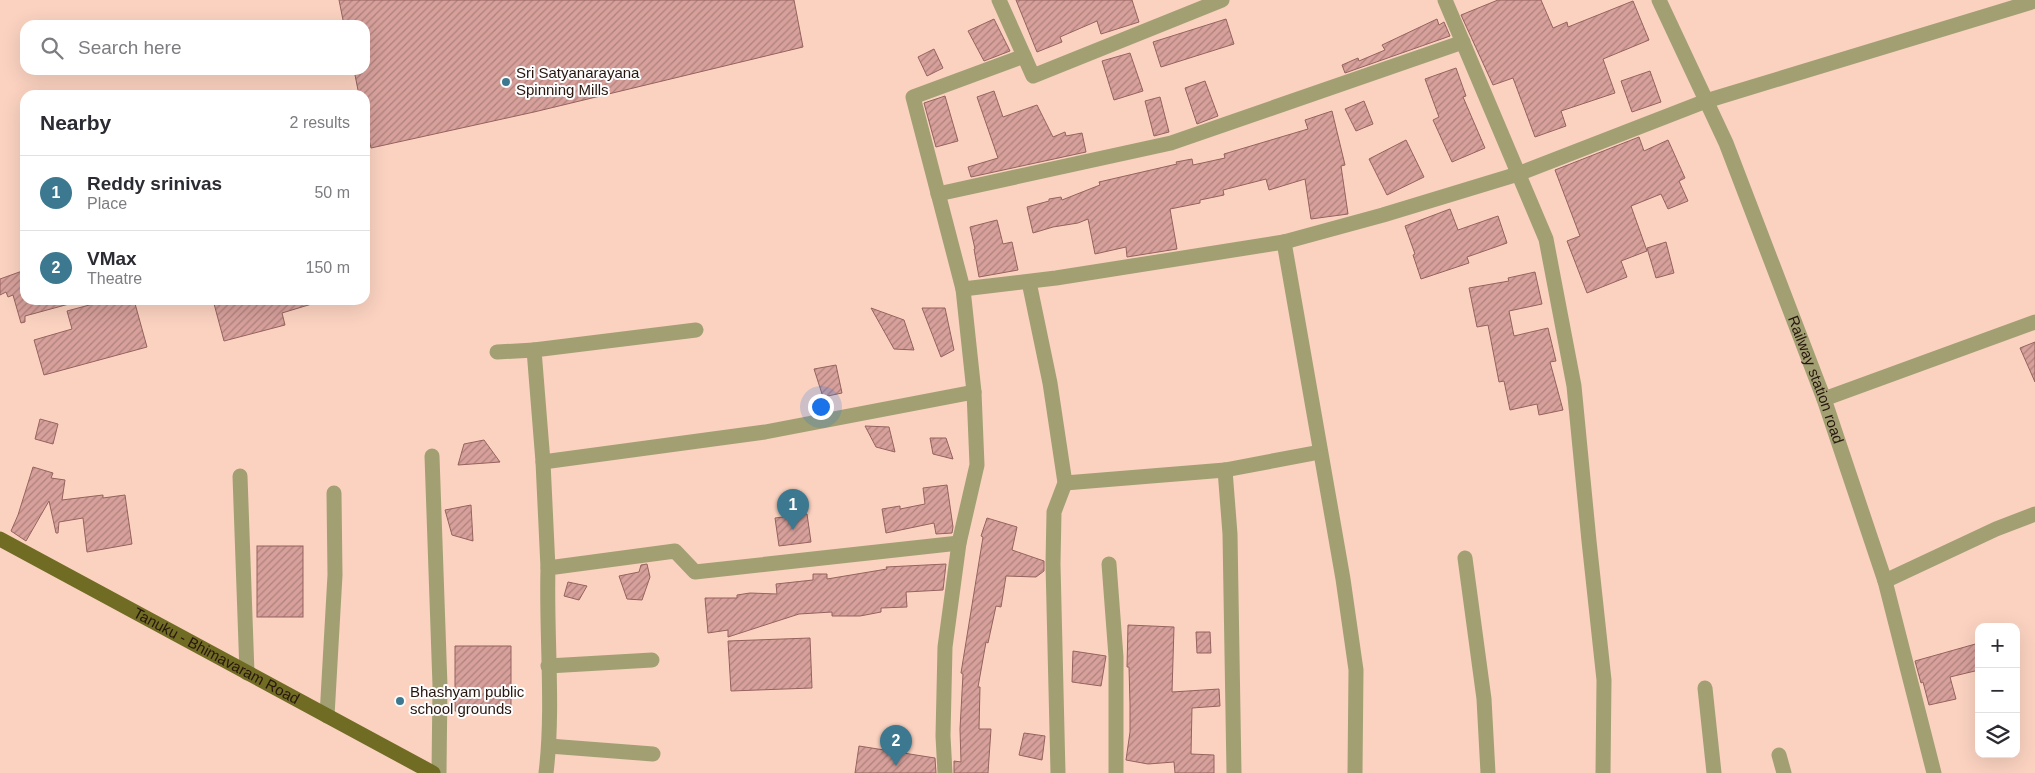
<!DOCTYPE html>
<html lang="en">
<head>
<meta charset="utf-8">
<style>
  :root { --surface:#fff; --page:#f7f7f7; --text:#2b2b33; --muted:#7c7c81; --line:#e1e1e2; --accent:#3c7990 }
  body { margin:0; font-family:Helvetica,sans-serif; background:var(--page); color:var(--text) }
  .controls { position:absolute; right:15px; bottom:15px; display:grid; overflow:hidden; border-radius:10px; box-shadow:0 5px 20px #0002 }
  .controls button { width:45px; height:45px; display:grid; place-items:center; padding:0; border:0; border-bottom:1px solid var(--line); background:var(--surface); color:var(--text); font:25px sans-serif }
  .you { position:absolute; left:820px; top:406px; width:18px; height:18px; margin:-12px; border:4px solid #fff; border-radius:50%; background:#1a73e8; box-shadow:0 0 0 8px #1a73e833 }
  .badge { display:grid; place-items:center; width:32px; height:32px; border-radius:50%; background:var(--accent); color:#fff; font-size:16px; font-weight:700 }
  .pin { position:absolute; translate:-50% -41px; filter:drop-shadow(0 1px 2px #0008) }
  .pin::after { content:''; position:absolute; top:26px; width:18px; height:15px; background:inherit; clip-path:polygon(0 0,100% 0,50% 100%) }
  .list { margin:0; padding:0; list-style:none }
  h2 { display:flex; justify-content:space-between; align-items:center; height:65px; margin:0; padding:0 20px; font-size:21px }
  h2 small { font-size:16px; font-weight:400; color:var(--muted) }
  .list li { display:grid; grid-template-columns:32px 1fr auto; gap:15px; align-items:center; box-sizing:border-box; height:75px; padding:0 20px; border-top:1px solid var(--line) }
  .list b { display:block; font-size:19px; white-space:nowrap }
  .list p { margin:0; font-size:16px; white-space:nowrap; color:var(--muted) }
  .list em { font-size:16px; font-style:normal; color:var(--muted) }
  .icon { flex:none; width:28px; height:28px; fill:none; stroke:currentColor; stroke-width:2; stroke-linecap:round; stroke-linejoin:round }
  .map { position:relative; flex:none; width:2035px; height:773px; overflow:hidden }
  .search { position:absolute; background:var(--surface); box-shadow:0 5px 20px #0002; left:20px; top:20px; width:350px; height:55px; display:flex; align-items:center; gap:12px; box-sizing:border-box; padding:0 18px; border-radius:15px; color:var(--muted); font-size:19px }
  .panel { position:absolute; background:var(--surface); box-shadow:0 5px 20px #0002; left:20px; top:90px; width:350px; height:215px; border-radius:15px }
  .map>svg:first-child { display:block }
  .building { fill:url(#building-hatch); stroke:#95635e }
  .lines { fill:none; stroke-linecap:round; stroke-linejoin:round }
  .minor { stroke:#a2a073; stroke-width:15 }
  .major { stroke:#706c23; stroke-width:15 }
  .poi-dot { fill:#3c7990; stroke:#fdfdfd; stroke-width:2 }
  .labels { text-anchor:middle; stroke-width:4; stroke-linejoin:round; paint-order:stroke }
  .poi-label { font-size:15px; fill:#28160e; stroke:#fdfdfd; text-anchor:start }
  .street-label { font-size:15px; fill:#28160e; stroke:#fdfdfd }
</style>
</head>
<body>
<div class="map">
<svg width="2035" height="773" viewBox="0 0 2035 773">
  <defs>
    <pattern id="building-hatch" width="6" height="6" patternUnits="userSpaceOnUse" patternTransform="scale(1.25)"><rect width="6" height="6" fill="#d7a09b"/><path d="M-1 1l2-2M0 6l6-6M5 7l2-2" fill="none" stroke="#ae817d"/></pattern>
  </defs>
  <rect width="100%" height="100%" fill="#fbd2c0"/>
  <g class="building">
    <polygon points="339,0 794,0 803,47 534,112 371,148 365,121 365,95 359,95 354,70 365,70 365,25 344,25"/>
    <polygon points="1016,0 1132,0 1139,22 1101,34 1097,21 1060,37 1062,42 1037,52"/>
    <polygon points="1498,0 1541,0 1553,28 1567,22 1568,27 1633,1 1649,40 1603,59 1615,93 1561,111 1566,126 1535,137 1513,78 1493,85 1461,15"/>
    <polygon points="994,19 1010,51 984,61 968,31"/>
    <polygon points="1226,19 1234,44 1161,67 1153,42"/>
    <polygon points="1437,19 1439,25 1444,22 1450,36 1345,73 1342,65 1358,58 1359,61 1385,50 1382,45"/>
    <polygon points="934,49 943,68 927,76 918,57"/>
    <polygon points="1130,53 1143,91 1114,100 1102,61"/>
    <polygon points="1456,68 1466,96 1463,97 1485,148 1452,162 1433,120 1439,117 1425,79"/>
    <polygon points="1650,71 1661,102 1632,112 1621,81"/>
    <polygon points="1205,81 1218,116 1197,124 1185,88"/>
    <polygon points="994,91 1003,117 1037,105 1053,137 1065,132 1066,136 1082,133 1086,152 971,177 968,167 998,158 977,97"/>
    <polygon points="945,96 958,141 936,147 924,103"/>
    <polygon points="1160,97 1169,132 1154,136 1145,101"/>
    <polygon points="1364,101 1373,124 1356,131 1345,109"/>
    <polygon points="1332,111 1345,165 1341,166 1348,214 1311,219 1305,179 1269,190 1266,179 1223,190 1224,195 1200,200 1200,203 1170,209 1177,249 1127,257 1126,247 1095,254 1088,219 1078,223 1053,227 1033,233 1027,207 1049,201 1049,199 1061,197 1062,200 1100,185 1099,182 1177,164 1176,162 1192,159 1193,165 1225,158 1224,154 1308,129 1305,120"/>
    <polygon points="1639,137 1644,151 1668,140 1685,178 1679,181 1688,201 1668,209 1661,194 1631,206 1647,251 1621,261 1627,277 1587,293 1567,241 1580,236 1555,170"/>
    <polygon points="1406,140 1424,177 1387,195 1369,159"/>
    <polygon points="1450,209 1458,230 1498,216 1507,243 1467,257 1469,263 1421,279 1413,255 1415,254 1405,226"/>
    <polygon points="997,220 1003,244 1012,242 1018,270 979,277 974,249 975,249 970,227"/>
    <polygon points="1666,242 1674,273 1656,278 1647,248"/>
    <polygon points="25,270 25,300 68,300 69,304 25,316 25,322 21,323 13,295 8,297 6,292 0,295 0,279"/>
    <polygon points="1535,272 1542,304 1509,311 1514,336 1548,328 1556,361 1550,362 1563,410 1539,415 1537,404 1510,410 1504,381 1499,382 1488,325 1477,327 1469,288 1509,281 1508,278"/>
    <polygon points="108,300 134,300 147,347 44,375 34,340 72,329 67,311"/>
    <polygon points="213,300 315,300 315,303 282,313 285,325 224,341"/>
    <polygon points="871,308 904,320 914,350 894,349"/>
    <polygon points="922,308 945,308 954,350 941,357"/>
    <polygon points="2035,342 2035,382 2020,348"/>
    <polygon points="836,365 842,393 823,397 814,369"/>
    <polygon points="40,419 58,424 53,444 35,439"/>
    <polygon points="865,426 889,427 895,452 876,447"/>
    <polygon points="930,438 946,438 953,459 933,454"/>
    <polygon points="484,440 500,462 458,465 464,444"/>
    <polygon points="33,467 53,473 51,478 65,480 62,500 103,495 103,498 125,495 132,544 87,552 83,518 59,522 58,533 56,533 49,501 26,541 11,531 18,515"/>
    <polygon points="947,485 953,527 952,533 936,534 934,523 886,533 882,509 900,506 900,509 925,504 923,488"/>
    <polygon points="471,505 473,541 452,535 445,510"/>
    <polygon points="807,514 811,542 779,546 775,518"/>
    <polygon points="987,518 1017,527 1012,550 1044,561 1044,571 1036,577 1006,576 1001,607 996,606 988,643 986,642 978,687 980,687 979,729 991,729 988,773 954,773 954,761 961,762 960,729 963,674 961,673 983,537 981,536"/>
    <rect x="257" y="546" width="46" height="71"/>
    <polygon points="647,564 650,577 642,600 627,599 619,576 639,572 641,565"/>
    <polygon points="946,564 943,590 906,592 907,607 881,608 881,612 860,616 832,616 832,612 799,614 728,637 728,630 708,633 705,598 737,598 737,595 750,593 777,594 776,584 813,580 813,574 827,574 827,579 887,569 886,567"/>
    <polygon points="568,582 587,586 579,600 564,596"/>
    <polygon points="1128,625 1174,627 1172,692 1219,689 1220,706 1192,708 1191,754 1214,755 1214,773 1175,773 1174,762 1148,764 1126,760 1130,732 1130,704 1129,667 1127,667"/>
    <polygon points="1196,632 1210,632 1211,653 1197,653"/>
    <polygon points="810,638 812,688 731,691 728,641"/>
    <polygon points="1979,643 1979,670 1950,677 1956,699 1929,705 1923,682 1921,683 1915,661"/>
    <polygon points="455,646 511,646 511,712 455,711"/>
    <polygon points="1073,651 1106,656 1101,686 1072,682"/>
    <polygon points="1024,733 1045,736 1042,760 1019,755"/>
    <polygon points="859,746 935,758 936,773 855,773"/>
  </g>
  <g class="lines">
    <g class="minor">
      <polyline points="999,0 1033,76 1222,0"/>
      <polyline points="1445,0 1546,239 1574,386 1589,541 1604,680 1603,773"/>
      <path id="s1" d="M1659,0L1726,143L1824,399L1885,581L1934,773"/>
      <polyline points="1024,56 913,97 963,289 1056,278 1284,242 1383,215 1518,174 1706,101 2035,1"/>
      <polyline points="938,194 1171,143 1463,42"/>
      <polyline points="1284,242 1343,579 1356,670 1355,773"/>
      <polyline points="1029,282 1050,383 1065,483 1054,512 1053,564 1058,773"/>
      <polyline points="696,330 534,350 543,462 765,432 974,392"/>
      <polyline points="497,352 534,350"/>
      <polyline points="1824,399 2035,322"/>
      <polyline points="432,456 440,686 439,773"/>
      <polyline points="543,462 548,568"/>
      <polyline points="1225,470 1230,534 1234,773"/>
      <polyline points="240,476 247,673"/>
      <polyline points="1065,483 1225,470 1320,452"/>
      <polyline points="1465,558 1484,699 1488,773"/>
      <polyline points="1109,564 1116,657 1116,773"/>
      <polyline points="1885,581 1996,529 2035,514"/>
      <polyline points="548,666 652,660"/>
      <polyline points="1705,688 1714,773"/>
      <polyline points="327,716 335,575 334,493"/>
      <polyline points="549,746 653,754"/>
      <polyline points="1779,755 1784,773"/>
      <path d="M546,773C554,707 546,635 548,568L675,551L695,572L959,543"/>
      <polyline points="945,773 943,736 945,647 959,543 977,465 974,392 963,289"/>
    </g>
    <path class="major" id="s2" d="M0,539L433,773"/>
  </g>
  <g class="poi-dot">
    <circle cx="506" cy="82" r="5"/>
    <circle cx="400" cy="701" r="5"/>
  </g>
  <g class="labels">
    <g class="poi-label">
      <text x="516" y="78">Sri Satyanarayana<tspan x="516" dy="17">Spinning Mills</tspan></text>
      <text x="410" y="697">Bhashyam public<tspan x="410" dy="17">school grounds</tspan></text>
    </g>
    <g class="street-label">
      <text dy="5" stroke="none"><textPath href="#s1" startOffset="411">Railway station road</textPath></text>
      <text dy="5" stroke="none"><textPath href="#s2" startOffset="246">Tanuku - Bhimavaram Road</textPath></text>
    </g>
  </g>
</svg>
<div class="controls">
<button>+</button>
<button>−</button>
<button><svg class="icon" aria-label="layers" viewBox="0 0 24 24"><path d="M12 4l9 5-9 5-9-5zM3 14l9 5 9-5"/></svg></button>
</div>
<div class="you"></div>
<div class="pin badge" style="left:793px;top:530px">1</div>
<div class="pin badge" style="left:896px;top:766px">2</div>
<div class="search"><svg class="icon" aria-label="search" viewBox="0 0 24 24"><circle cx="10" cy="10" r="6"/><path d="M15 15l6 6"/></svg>Search here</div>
<section class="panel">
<h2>Nearby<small>2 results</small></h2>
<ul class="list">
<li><span class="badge">1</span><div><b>Reddy srinivas</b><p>Place</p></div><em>50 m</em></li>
<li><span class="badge">2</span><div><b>VMax</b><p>Theatre</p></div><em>150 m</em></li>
</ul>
</section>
</div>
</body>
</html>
